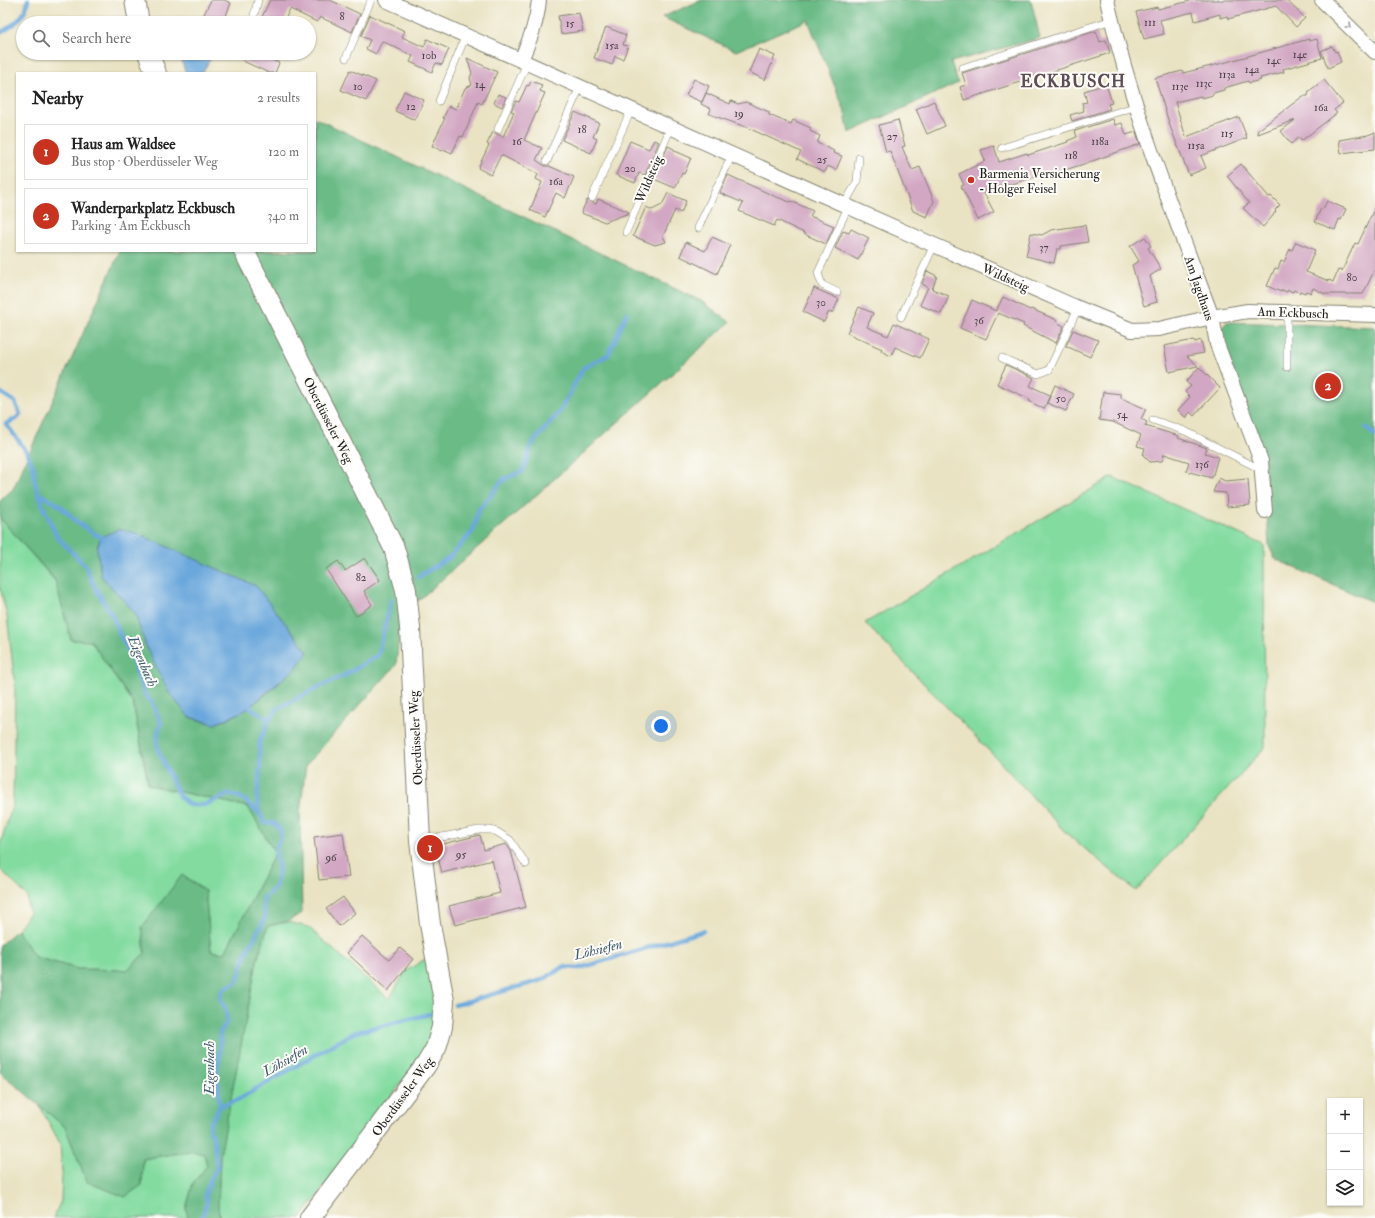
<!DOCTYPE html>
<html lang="en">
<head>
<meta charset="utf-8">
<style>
  :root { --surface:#fff; --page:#f2f2f2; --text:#222; --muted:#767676; --line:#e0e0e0; --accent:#c8321e }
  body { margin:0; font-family:"IM FELL Double Pica",serif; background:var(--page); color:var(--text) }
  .controls { position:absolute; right:12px; bottom:12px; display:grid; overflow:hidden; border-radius:0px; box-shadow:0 1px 3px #0004 }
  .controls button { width:36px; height:36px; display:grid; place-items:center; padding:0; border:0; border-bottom:1px solid var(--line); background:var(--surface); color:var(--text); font:20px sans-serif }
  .you { position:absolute; left:661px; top:726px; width:14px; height:14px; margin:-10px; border:3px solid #fff; border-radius:50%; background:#1a73e8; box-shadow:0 0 0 6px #1a73e833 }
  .badge { display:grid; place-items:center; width:26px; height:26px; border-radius:50%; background:var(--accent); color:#fff; font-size:13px; font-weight:700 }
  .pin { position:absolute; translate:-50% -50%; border:2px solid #fff; box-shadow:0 1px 4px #0006 }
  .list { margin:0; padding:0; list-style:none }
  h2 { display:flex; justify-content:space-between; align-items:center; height:52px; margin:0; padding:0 16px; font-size:17px }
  h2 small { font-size:13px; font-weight:400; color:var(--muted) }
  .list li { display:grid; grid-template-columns:26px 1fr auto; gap:12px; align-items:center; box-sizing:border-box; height:56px; margin:0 8px 8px; padding:0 8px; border:1px solid var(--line); border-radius:0px }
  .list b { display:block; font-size:15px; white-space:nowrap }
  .list p { margin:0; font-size:13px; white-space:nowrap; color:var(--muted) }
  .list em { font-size:13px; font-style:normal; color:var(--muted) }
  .icon { flex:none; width:22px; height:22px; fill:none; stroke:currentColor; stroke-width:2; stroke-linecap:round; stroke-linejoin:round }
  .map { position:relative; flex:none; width:1375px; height:1218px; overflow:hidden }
  .search { position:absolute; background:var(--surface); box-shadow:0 1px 3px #0004; left:16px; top:16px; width:300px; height:44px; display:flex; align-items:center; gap:10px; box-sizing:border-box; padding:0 14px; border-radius:22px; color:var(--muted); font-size:15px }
  .panel { position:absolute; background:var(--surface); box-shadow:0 1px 3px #0004; left:16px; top:72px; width:300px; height:180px; border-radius:0px }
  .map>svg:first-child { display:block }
  .green { fill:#83dba0; stroke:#507c5e }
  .forest { fill:#6abb86; stroke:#436c51; fill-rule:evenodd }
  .water { fill:#6aa7dc; stroke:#43627c }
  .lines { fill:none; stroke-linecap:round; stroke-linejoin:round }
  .stream { stroke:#6aa7dc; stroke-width:4.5 }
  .building { fill:#d2a7c3 }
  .lane-casing { stroke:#828070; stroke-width:8 }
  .street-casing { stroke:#828070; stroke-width:16 }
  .secondary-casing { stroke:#828070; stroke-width:22 }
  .lane { stroke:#fff; stroke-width:7 }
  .street { stroke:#fff; stroke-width:14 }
  .secondary { stroke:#fff; stroke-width:20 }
  .oneway { stroke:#999 }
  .poi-dot { fill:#c8321e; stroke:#fdfcf7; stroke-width:1.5 }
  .labels { text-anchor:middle; stroke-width:4; stroke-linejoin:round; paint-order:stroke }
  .number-label { font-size:11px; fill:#4a3f46 }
  .poi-label { font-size:13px; fill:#1c1c1c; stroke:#fdfcf7; text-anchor:start }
  .street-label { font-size:13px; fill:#1c1c1c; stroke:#fdfcf7 }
  .water-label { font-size:14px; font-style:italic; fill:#3f5b72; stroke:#fdfcf7 }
  .district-label { font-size:17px; font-weight:bold; letter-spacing:1px; fill:#5c4d56; stroke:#fdfcf7 }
</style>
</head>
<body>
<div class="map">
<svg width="1375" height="1218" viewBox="0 0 1375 1218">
  <rect width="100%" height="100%" fill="#fdfcf7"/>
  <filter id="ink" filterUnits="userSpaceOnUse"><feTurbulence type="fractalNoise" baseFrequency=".025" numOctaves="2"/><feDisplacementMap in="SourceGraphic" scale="8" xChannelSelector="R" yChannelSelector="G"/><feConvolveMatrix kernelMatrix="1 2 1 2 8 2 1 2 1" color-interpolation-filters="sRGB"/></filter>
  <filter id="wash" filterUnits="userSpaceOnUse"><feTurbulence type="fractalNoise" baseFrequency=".012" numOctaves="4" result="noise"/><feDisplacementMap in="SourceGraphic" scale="16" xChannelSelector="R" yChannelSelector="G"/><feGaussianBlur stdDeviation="0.9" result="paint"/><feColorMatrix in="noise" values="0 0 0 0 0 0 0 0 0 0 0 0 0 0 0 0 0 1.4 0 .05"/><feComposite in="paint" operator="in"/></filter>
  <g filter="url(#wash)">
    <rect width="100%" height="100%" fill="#e9e3c3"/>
    <g class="green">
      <polygon points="1112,477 1264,545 1265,747 1136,891 1066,833 999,761 865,623"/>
      <polygon points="0,518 56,582 71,640 91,641 133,704 148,785 248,807 275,853 225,953 211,951 205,891 143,927 145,953 127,970 78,969 35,957 17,930 29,914 27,896 0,869 0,845 13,803 15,686 7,615 0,588"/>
      <polygon points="288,922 308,927 389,999 406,971 430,956 437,1004 431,1043 301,1218 220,1218 218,1207 220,1156 257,961 268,926"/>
      <polygon points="39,1105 65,1127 87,1182 142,1185 143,1159 191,1151 204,1154 207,1166 193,1183 186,1209 188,1218 53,1218 61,1201 62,1173 60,1143"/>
    </g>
    <g class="forest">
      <polygon points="702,0 1031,0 1040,38 951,62 958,83 849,133 844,109 808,20 736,51 662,17"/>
      <path d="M315,118L701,301L730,322L401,616L396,665L306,765L300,813L302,913L288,921L268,926L257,961L220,1156L218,1207L220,1218H188L186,1209L193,1183L207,1166L204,1154L191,1151L143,1159L142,1185L125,1197L87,1182L65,1127L0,1072V945L17,930L35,957L78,969L127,970L145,953L142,927L182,875L205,891L211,951L225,953L275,853L248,807L149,785L133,703L91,641L71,640L55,580L0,518V501L13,489L120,251H315ZM101,537L308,652C289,677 247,715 216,723C210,724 195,719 189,717L146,647L136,613L101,576L97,547Z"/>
      <polygon points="1227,322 1375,327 1375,603 1275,559 1269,546 1264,459 1219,330"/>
    </g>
    <g class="water">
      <polygon points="182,53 214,53 202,73 186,73 181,60"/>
      <polygon points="119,529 136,533 256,586 308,652 296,668 246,710 215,724 189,717 169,693 146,647 135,613 101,576 97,548 101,537"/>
    </g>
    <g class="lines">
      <g class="stream">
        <path d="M0,33C14,25 26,17 28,0"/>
        <polyline points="0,392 15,402 20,414 17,418 6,424 27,452 34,469 34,480 43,506 57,537 86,566 92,582 114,619 120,635 129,652 145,695 152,702 161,723 158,732 157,743 159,752 179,796 189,805 204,805 230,794 242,798 259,813 265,823 274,823 280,830 281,837 275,850 279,870 275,887 264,898 263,904 265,918 246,953 237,982 223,989 220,998 226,1010 227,1022 220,1032 220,1056 217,1068 220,1106 210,1124 210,1133 213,1135 217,1167 210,1180 205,1195 207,1202 202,1218"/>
        <polyline points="1366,428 1375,435"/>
        <polyline points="39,494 59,505 76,521 93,533 101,537 105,541"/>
        <polyline points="418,577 450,557 473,531 478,511 504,479 523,471 531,445 561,410 583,368 608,355 627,313"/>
        <polyline points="247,704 250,707 269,720 259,743 260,768 257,799 259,813"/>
        <polyline points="269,720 277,709 323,685 345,675 378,655 391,600"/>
        <polyline points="455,1005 542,980 563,967 580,968 703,931"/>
        <polyline points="220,1106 237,1100 353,1033 430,1014"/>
      </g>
    </g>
    <g id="blocks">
      <g class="building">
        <polygon points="211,0 224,0 231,3 223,23 207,23 201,20"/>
        <polygon points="270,0 330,0 360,14 352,32 320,17 317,22 290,9 283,23 274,23 262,17"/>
        <polygon points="1190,0 1286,0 1305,18 1296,27 1276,6 1228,19 1227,16 1220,18 1220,14 1195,21 1193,12 1160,20 1164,34 1144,39 1136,12 1157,7 1158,9 1190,1"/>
        <polygon points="579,13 583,31 561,34 558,16"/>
        <polygon points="370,15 405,31 402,37 424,47 427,39 449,49 442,65 436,63 432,72 410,62 413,56 382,41 376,54 366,49 370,40 361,36"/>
        <polygon points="606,27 626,35 623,45 628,46 623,59 615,56 612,65 594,58"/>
        <polygon points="1096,31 1100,42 1106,40 1110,53 964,100 960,87 966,85 962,73"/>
        <polygon points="1309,39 1309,41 1317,39 1322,58 1283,69 1284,72 1260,78 1261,80 1249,83 1248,81 1224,88 1224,90 1213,93 1213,95 1202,98 1201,96 1175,102 1186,137 1239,117 1247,138 1201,156 1206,168 1189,175 1170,126 1155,78 1182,71 1183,73 1223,63"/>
        <polygon points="1332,46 1335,52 1337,51 1341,62 1328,68 1321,51"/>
        <polygon points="759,49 775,56 765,80 749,72"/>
        <polygon points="247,53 269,53 267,58 279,63 275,73 269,73 243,61"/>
        <polygon points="467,58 497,72 482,104 478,102 463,137 460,136 452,153 443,149 442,151 432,146 445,118 443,118 449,106 456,109 465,88 472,85 470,78 472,73"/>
        <polygon points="350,70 376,81 366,101 341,90"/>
        <polygon points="694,79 709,86 702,102 686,95"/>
        <polygon points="1324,80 1343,103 1334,110 1337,113 1301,141 1299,137 1291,144 1281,131 1295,120 1258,134 1257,131 1303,96 1308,96 1309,91"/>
        <polygon points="531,81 542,85 540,91 545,93 524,140 542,148 536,160 545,166 549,166 574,177 565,198 556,193 545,217 530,210 542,182 536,179 538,174 501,155 491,175 478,168 489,145 487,144 493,132 503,137 514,112 511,111 516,101 519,102 527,85 529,86"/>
        <polygon points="1106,84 1112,103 1108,104 1110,109 1072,121 1070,115 1084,111 1082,103 1087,102 1084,91"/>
        <polygon points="404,91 424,100 415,120 395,111"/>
        <polygon points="706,93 730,104 731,101 738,104 746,102 769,112 769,115 791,124 793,120 811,128 810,131 820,136 817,143 834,151 833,153 842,156 836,170 828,166 825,172 797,159 801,152 746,127 709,114 711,109 701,104"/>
        <polygon points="498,94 506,97 502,107 494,103"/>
        <polygon points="934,101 945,126 927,134 916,109"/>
        <polygon points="575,112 599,123 593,137 597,139 591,153 562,140"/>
        <polygon points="1113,119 1115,125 1122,123 1126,135 1136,132 1140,144 1084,164 1042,177 1041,175 1009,185 1008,183 983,191 994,212 978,220 961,186 964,185 959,174 985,161 981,150 994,146 999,162 1027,153 1028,155 1068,142 1067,141 1077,137 1075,131"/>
        <polygon points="898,120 905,146 902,147 912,170 920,167 934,201 927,217 913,211 890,151 886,152 879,125"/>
        <polygon points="1375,132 1375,149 1341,153 1339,140 1368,135"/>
        <polygon points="654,140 659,142 645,175 639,173 635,183 616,175 630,141 649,149"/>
        <polygon points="668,146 674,149 675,151 691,158 684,174 682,173 675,188 654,179"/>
        <polygon points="1241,164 1269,197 1271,196 1280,205 1275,210 1276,211 1271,218 1263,227 1243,208 1249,203 1227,176"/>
        <polygon points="728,175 774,196 790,202 791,201 813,211 810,216 834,226 826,244 804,234 804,233 777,220 774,226 739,211 743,203 720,193"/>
        <polygon points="668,193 686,201 681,213 675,210 663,236 666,242 655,245 633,236 646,207 652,210 662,205"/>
        <polygon points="598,199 629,212 629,213 605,222 581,213 587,200 596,204"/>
        <polygon points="1327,201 1346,209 1341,220 1339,219 1335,230 1315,222 1321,208 1323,209"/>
        <polygon points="1375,207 1375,269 1363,294 1325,294 1313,288 1311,293 1306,291 1305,293 1300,291 1299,293 1294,290 1293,292 1288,290 1287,292 1282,290 1281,292 1267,286 1275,268 1278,269 1281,261 1284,262 1290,249 1292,250 1296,242 1315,250 1306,272 1329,281 1329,280 1333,282 1338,270 1342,271 1355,243 1358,244"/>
        <polygon points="1085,225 1088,242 1061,246 1060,249 1057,249 1054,263 1026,256 1031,233 1042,235 1051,230"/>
        <polygon points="851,229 869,238 858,260 835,248 843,231 849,233"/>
        <polygon points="712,237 730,245 717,274 680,256 686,242 705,251"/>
        <polygon points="1145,237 1151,246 1148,248 1161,269 1150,276 1157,302 1144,306 1132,265 1139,261 1130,246"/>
        <polygon points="927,271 937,276 932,289 949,296 941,314 920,305 928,287 922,284"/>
        <polygon points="814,288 839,299 833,312 828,313 824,322 803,312"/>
        <polygon points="1003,297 1030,310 1031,309 1057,320 1056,322 1064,326 1056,343 1023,326 1024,324 998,313 986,339 960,328 972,300 996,311"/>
        <polygon points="859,307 873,313 867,327 888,336 894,323 929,339 920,358 895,347 891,356 881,351 882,349 847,333"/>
        <polygon points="1073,330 1098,340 1090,357 1066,346"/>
        <polygon points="1194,340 1195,342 1201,340 1204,353 1187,356 1198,366 1169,372 1164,346"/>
        <polygon points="1006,365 1034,378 1030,386 1050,395 1044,409 1029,401 1030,399 997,384"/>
        <polygon points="1199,367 1220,388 1194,416 1190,412 1186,418 1178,410 1190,397 1185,392 1191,386 1186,382"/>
        <polygon points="1055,385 1074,394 1066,411 1047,403"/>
        <polygon points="1103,392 1121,394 1121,398 1146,409 1141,419 1147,422 1145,426 1179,436 1178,438 1207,448 1205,453 1218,457 1212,478 1186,471 1189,462 1164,454 1162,461 1150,462 1143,455 1145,448 1137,446 1141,435 1113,422 1099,420"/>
        <polygon points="1219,478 1225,481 1248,479 1250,505 1227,507 1226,493 1213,492"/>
        <polygon points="365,558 380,580 364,591 372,605 356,616 326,569 338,561 345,571"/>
        <polygon points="343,833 349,877 319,880 314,837"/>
        <polygon points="480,835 484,850 506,844 511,851 526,907 455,925 449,906 500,893 492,860 442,873 435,846"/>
        <polygon points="343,897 355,913 339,926 326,909"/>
        <polygon points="362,936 389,960 400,948 413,959 388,991 347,953"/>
      </g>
    </g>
  </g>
  <g filter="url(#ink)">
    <use href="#blocks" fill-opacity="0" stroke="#828070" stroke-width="1"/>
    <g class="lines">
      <defs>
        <g id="lane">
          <polyline points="252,23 258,0"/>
          <polyline points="346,58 371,0"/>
          <polyline points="962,68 1112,20"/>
          <polyline points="439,101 466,35"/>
          <polyline points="498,129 527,63"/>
          <polyline points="1002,148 1137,106"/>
          <polyline points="547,161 580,87"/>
          <polyline points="592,198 631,110"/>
          <polyline points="844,205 857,182 859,158"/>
          <polyline points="698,228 732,155"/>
          <polyline points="626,232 671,127"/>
          <polyline points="837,292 822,285 818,273 848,207"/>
          <polyline points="901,317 934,245"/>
          <polyline points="1002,358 1038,374 1049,370 1078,308"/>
          <polyline points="1287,367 1287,312"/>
          <polyline points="1153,420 1185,431 1262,470"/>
          <polyline points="421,841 479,830 491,830 497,832 510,840 526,864"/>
        </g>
        <g id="street">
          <polyline points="386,0 934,245 1078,308 1132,330 1159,329 1212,317 1248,311 1375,315"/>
          <path d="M1107,0C1132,109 1173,212 1212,317L1217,344L1261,461L1265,511"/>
          <polyline points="1322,0 1375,52"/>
          <path d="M521,60C530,39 537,23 539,0"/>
        </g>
        <g id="secondary">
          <polyline points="135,0 139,23"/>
          <polyline points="148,53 156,73"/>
          <polyline points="244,251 394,548 406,590 410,628 420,841 430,924 444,1001 442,1027 436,1048 426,1065 310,1218"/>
        </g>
      </defs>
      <use href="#lane" class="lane-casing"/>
      <use href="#street" class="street-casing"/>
      <use href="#secondary" class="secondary-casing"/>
      <use href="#lane" class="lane"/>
      <use href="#street" class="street"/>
      <use href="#secondary" class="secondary"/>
    </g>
    <defs><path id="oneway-chevron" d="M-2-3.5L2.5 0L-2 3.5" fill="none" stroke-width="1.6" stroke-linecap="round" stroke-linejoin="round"/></defs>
    <use class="oneway" href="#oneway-chevron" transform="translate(1349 26) rotate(45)"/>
  </g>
  <circle class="poi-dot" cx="971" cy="180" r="4"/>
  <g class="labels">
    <g class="number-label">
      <text x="342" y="20">8</text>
      <text x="1150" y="26">111</text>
      <text x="570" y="27">15</text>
      <text x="612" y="49">15a</text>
      <text x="1300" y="58">14e</text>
      <text x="429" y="59">10b</text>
      <text x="1274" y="64">14c</text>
      <text x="1252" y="73">14a</text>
      <text x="1227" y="78">113a</text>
      <text x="1204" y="87">113c</text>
      <text x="480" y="88">14</text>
      <text x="358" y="90">10</text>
      <text x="1180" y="90">113e</text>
      <text x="411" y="110">12</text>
      <text x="1321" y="111">16a</text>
      <text x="739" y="117">19</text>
      <text x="582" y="133">18</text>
      <text x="1227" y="137">115</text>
      <text x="892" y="140">27</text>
      <text x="517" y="145">16</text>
      <text x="1100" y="145">118a</text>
      <text x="1196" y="149">115a</text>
      <text x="1071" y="159">118</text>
      <text x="822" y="163">25</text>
      <text x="630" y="172">20</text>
      <text x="556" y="185">16a</text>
      <text x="1044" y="251">37</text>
      <text x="1352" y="281">80</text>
      <text x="821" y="306">30</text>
      <text x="979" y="324">36</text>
      <text x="1061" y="402">50</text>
      <text x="1122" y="418">54</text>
      <text x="1202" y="468">136</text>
      <text x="361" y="581">82</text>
      <text x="461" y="858">95</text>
      <text x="331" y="861">96</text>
    </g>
    <g class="poi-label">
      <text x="979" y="178">Barmenia Versicherung<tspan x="979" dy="15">- Holger Feisel</tspan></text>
    </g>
    <g class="street-label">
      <text transform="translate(648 179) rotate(-67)" y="5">Wildsteig</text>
      <text transform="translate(1006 277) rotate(24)" y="5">Wildsteig</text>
      <text transform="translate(1200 288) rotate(71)" y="5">Am Jagdhaus</text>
      <text transform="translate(1293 312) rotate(2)" y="5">Am Eckbusch</text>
      <text transform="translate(329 420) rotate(63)" y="5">Oberdüsseler Weg</text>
      <text transform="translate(415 738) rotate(-93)" y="5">Oberdüsseler Weg</text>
      <text transform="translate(402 1096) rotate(-54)" y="5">Oberdüsseler Weg</text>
    </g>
    <g class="water-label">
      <text transform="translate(143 661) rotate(67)" y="5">Eigenbach</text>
      <text transform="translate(598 949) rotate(-14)" y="5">Löhsiefen</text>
      <text transform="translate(285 1060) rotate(-30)" y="5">Löhsiefen</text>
      <text transform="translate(209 1068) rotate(-90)" y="5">Eigenbach</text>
    </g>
    <g class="district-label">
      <text x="1073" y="87">ECKBUSCH</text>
    </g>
  </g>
</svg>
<div class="controls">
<button>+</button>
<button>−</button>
<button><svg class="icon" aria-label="layers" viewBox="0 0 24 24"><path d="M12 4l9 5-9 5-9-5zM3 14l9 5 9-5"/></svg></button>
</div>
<div class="you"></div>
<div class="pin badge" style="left:430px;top:848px">1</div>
<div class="pin badge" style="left:1328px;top:386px">2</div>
<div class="search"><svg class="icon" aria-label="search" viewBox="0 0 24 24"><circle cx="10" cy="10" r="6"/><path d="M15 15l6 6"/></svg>Search here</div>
<section class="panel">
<h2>Nearby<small>2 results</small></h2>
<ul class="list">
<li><span class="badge">1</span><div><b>Haus am Waldsee</b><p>Bus stop · Oberdüsseler Weg</p></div><em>120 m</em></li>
<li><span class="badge">2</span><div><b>Wanderparkplatz Eckbusch</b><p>Parking · Am Eckbusch</p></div><em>340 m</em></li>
</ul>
</section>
</div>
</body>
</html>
